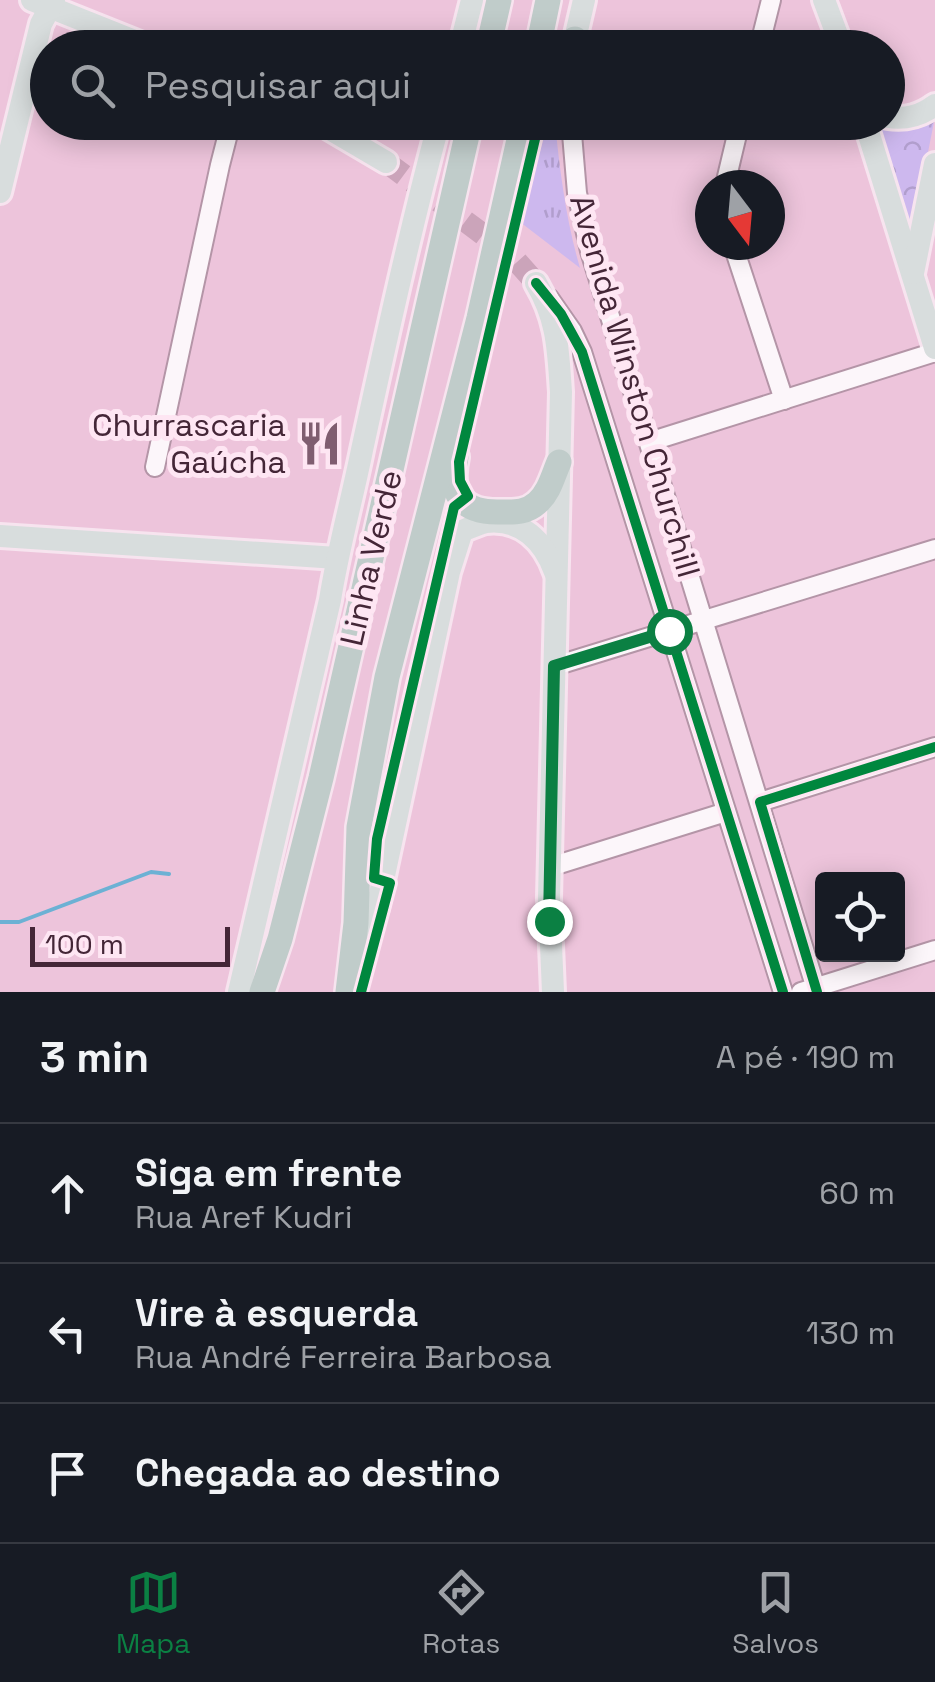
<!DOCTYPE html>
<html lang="pt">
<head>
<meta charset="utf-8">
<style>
  :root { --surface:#171b24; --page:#242831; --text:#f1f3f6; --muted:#9ea1a6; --line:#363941; --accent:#0b8043 }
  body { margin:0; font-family:"Space Grotesk",sans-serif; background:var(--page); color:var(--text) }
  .controls { position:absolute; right:30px; bottom:30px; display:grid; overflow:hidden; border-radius:10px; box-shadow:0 5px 25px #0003 }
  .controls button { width:90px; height:90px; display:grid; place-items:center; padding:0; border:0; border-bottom:2px solid var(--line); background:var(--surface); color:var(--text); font:50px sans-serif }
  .compass { position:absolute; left:695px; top:170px; width:90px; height:90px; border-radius:50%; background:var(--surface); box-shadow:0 5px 25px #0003; rotate:164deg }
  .scale { position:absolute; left:30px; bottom:25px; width:200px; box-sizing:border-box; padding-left:10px; border:5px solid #442637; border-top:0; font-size:28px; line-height:35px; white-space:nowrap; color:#442637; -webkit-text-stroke:8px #fee6f3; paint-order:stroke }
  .stop { position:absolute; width:30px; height:30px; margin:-22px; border:8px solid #0b8043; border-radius:50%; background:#fff }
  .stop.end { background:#0b8043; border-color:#fff; box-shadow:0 2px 10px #0008 }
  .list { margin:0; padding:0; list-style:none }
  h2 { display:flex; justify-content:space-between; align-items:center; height:130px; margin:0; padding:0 40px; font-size:42px }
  h2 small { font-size:32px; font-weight:400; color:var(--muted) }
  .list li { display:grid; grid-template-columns:65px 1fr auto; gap:30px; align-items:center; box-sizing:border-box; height:140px; padding:0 40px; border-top:2px solid var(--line) }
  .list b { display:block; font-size:38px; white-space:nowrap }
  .list p { margin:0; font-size:32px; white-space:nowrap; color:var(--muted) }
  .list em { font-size:32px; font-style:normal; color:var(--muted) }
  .icon { flex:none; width:55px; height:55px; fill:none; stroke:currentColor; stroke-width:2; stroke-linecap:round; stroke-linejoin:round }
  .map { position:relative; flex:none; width:935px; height:992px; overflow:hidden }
  .search { position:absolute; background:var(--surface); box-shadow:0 5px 25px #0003; left:30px; right:30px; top:30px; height:110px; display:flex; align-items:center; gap:25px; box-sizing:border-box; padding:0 35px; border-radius:55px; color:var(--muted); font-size:38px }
  .sheet { height:550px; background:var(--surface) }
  nav { display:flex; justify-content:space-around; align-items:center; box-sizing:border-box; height:140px; border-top:2px solid var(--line); background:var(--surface); font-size:28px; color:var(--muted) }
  nav a { display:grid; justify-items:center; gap:5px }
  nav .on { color:var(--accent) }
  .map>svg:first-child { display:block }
  .grass { fill:url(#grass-tufts) }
  .park { fill:url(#park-crowns) }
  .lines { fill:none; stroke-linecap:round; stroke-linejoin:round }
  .stream { stroke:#6cb1d4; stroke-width:4 }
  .major-tunnel { stroke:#cba4ba; stroke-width:22; stroke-dasharray:22 11; stroke-linecap:butt }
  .minor-casing { stroke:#b495a7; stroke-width:22 }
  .major-casing { stroke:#f7e4ef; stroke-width:28 }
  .highway-casing { stroke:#f7e4ef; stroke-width:30 }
  .minor { stroke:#fcf6fa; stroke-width:18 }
  .major { stroke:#d8dddd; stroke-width:22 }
  .highway { stroke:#c0ccca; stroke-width:25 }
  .cycleway-casing { stroke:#fee6f3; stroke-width:16 }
  .cycleway { stroke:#00873e; stroke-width:10 }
  .route { stroke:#0b8043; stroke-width:12 }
  .labels { text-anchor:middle; stroke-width:10; stroke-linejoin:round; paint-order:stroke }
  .street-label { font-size:32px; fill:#442637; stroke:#fee6f3 }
  .poi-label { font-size:32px; fill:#442637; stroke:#fee6f3; text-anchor:end }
</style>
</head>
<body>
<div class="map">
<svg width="935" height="992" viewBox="0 0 935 992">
  <defs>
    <pattern id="grass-tufts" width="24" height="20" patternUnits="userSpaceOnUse" patternTransform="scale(2.5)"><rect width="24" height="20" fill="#cdb8ee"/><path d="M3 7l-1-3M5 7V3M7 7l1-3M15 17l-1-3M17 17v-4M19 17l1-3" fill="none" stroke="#b19ecd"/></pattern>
    <pattern id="park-crowns" width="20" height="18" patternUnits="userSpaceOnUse" patternTransform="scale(2.5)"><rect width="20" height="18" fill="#cdb8ee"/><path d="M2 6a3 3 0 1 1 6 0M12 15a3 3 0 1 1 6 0" fill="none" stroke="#b19ecd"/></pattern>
  </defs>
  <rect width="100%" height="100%" fill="#edc4db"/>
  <path class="grass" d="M548,123H555C560,172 566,220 580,268L520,222Z"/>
  <path class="park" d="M934,122L912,233L873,126C895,132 914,133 934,122Z"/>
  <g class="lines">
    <polyline class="stream" points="0,922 19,922 151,872 169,874"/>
    <polyline class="major-tunnel" points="386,162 512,256 536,283"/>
    <defs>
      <g id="minor">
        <polyline points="759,48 771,0"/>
        <polyline points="571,122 577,193 590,251 817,992"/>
        <polyline points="725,185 740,122"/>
        <polyline points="733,245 784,400"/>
        <polyline points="549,298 572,331 582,352 783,992"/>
        <polyline points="649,442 935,352"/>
        <polyline points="155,467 220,165 231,122"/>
        <polyline points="555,666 935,549"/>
        <polyline points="760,802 935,747"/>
        <polyline points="550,867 726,812"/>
        <polyline points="801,992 935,950"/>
      </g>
      <g id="major">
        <polyline points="32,0 152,48"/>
        <polyline points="824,0 842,48"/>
        <polyline points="575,39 584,0"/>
        <polyline points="460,48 472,0"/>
        <path d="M888,117C906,120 920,116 935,105"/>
        <polyline points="318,122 386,162"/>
        <polyline points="865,122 935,348"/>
        <polyline points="0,192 41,24 54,0"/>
        <polyline points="913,273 935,164"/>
        <path d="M536,283C558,320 558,350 561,392L549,898L553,992"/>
        <polyline points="0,536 337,558"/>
        <path d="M358,962L377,908L449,572L462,531C469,528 478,524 486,522C521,518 544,541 555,572"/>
        <path d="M239,992L330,600C338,549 352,500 362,450C386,340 410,231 439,122"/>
      </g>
      <g id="highway">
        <polyline points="488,48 499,0"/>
        <polyline points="538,48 548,0"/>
        <polyline points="571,48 575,39"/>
        <path d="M456,457C448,494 462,513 500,512C514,512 526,513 537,503C549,493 553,476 559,462"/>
        <polyline points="262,992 280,939 321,778 470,122"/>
        <polyline points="348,992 356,923 359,827 387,677 479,318 523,122"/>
      </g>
    </defs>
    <use href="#minor" class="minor-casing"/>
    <use href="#major" class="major-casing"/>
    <use href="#highway" class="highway-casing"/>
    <use href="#minor" class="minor"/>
    <use href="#major" class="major"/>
    <use href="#highway" class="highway"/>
    <defs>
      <g id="cycleway">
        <polyline points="536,283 561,314 582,352 783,992"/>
        <polyline points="361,992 390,883 374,878 377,839 454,507 468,496 460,481 459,462 539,122"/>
        <polyline points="817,992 760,802 935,747"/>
      </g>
    </defs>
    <use href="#cycleway" class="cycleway-casing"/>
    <use href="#cycleway" class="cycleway"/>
  </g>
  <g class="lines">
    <polyline class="route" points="549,921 554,666 669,631"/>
  </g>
  <defs>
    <symbol id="restaurant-bare" viewBox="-9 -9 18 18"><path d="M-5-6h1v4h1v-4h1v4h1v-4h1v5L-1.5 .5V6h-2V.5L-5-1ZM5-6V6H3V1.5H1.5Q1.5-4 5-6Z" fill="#7f5d70" stroke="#fee6f3" stroke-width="2.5" paint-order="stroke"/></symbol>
  </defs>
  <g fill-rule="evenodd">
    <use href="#restaurant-bare" x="288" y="412" width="63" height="63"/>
  </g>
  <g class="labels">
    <g class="street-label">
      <text transform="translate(635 386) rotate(74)" y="11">Avenida Winston Churchill</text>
      <text transform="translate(371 558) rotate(-77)" y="11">Linha Verde</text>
    </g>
    <g class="poi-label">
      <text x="286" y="436">Churrascaria<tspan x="286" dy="37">Gaúcha</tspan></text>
    </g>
  </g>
</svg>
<div class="controls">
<button><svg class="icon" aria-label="locate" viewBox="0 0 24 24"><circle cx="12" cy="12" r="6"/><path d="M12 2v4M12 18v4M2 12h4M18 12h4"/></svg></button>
</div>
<svg class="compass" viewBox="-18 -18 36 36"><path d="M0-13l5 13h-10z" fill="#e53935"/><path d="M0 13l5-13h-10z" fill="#9ea1a6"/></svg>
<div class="scale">100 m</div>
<div class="stop" style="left:669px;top:631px"></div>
<div class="stop end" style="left:549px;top:921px"></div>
<div class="search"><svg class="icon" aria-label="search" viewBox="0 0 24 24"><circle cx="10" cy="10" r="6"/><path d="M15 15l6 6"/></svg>Pesquisar aqui</div>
</div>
<section class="sheet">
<h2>3 min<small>A pé · 190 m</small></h2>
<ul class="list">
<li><svg class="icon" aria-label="ahead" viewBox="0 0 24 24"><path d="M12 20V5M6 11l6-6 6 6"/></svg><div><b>Siga em frente</b><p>Rua Aref Kudri</p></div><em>60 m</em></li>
<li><svg class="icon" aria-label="left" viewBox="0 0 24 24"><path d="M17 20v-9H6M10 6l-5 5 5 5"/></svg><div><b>Vire à esquerda</b><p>Rua André Ferreira Barbosa</p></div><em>130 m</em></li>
<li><svg class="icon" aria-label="arrive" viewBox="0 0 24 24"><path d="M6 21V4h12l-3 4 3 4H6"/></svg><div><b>Chegada ao destino</b></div></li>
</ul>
</section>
<nav>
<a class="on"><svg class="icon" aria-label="map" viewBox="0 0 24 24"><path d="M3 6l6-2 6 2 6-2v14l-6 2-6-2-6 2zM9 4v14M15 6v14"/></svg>Mapa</a>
<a><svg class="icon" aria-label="directions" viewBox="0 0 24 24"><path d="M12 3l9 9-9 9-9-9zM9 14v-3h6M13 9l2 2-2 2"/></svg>Rotas</a>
<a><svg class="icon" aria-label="saved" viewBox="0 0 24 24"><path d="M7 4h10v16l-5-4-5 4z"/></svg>Salvos</a>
</nav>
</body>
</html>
